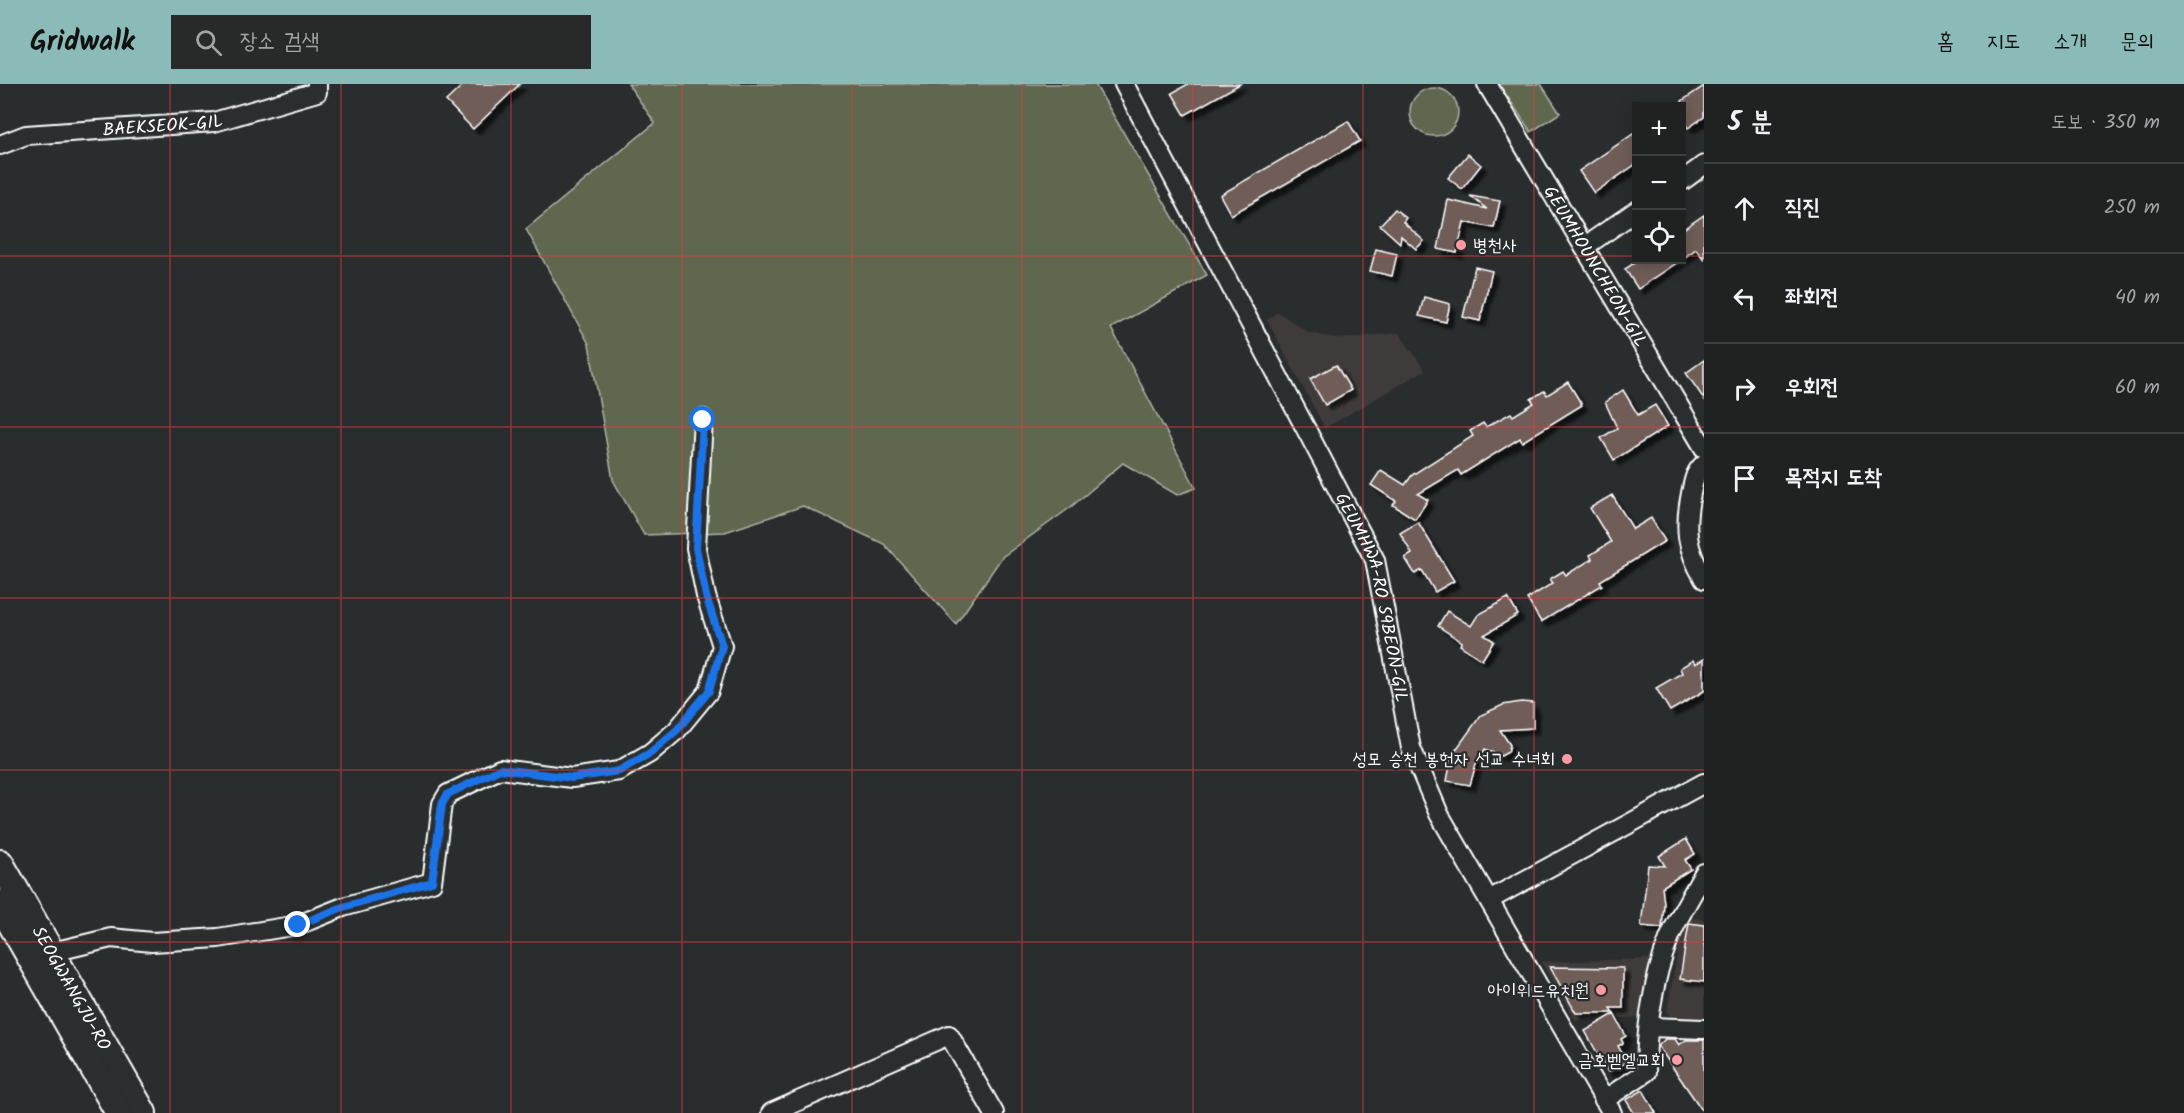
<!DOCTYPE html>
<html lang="ko">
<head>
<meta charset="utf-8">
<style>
  :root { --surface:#202222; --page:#282a2a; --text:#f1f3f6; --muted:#a2a4a5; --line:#3d3f40; --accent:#8bbbb9 }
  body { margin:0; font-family:Kalam,"Poor Story",sans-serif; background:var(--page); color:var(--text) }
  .controls { position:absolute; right:18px; top:18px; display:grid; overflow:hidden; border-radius:0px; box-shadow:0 3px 15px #0003 }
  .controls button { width:54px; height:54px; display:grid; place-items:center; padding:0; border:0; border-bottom:2px solid var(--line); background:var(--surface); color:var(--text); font:30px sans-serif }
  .stop { position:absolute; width:18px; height:18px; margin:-14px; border:4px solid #1a73e8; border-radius:50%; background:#fff }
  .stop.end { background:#1a73e8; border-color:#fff; box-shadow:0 2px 6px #0008 }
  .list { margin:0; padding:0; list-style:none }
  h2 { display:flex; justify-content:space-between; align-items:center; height:78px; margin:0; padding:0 24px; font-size:26px }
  h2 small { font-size:20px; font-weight:400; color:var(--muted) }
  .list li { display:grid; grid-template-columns:39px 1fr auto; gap:18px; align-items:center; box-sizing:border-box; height:90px; padding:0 24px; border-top:2px solid var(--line) }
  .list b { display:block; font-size:22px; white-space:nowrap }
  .list em { font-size:20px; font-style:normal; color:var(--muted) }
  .icon { flex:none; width:33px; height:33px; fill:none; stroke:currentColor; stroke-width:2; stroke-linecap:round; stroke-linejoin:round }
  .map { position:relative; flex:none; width:1704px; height:1029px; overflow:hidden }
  header { display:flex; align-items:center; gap:36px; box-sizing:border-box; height:84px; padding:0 30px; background:var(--accent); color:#111 }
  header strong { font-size:28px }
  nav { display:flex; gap:33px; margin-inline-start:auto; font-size:21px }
  .search { width:420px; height:54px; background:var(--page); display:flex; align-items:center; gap:15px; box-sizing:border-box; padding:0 21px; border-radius:0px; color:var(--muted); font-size:22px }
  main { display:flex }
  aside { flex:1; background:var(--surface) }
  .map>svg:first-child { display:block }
  .built { fill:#3f3b3b }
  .green { fill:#5f684f; stroke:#afb4a7; stroke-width:1.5 }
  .building { fill:#6f5d58; stroke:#fff; stroke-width:1.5; filter:url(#shadow) }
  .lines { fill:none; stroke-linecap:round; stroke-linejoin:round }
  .street-casing { stroke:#fff; stroke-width:22 }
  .secondary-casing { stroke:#fff; stroke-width:30 }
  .street { stroke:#2a2d2e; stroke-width:18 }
  .secondary { stroke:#2a2d2e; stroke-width:26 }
  .route { stroke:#1a73e8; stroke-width:8 }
  .grid { fill:none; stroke:#da3e3e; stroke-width:1.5; stroke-opacity:0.55 }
  .poi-dot { fill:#ff9aa2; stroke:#2a2d2e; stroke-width:2 }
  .labels { text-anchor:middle; stroke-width:4.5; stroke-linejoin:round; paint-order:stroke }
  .street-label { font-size:18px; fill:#fff; stroke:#2a2d2e }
  .poi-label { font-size:18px; fill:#fff; stroke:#2a2d2e; text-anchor:end }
</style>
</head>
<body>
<header>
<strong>Gridwalk</strong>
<div class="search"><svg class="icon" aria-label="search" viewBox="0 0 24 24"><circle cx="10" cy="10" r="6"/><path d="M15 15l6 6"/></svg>장소 검색</div>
<nav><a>홈</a><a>지도</a><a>소개</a><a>문의</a></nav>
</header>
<main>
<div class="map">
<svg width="1704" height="1029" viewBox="0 0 1704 1029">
  <defs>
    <filter id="shadow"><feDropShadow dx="5.5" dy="5.5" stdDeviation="1.5" flood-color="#0009"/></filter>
  </defs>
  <rect width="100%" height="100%" fill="#2a2d2e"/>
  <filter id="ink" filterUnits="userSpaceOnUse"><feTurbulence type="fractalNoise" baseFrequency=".0167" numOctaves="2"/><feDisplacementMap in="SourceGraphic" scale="12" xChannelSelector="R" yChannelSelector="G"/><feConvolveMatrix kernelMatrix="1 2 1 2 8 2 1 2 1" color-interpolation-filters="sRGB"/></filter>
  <g filter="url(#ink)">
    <g class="built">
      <polygon points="1278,228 1309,249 1340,255 1399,249 1425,286 1325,344 1267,236"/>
      <polygon points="1690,833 1704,836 1704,936 1671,934 1667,927 1683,839"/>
      <polygon points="1651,875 1638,933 1575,936 1541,878"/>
    </g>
    <g class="green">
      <polygon points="628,0 1095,0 1207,191 1111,244 1196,404 1177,411 1123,379 1071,423 1002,473 956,540 884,460 803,422 725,448 644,451 613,396 589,260 526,145 655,39"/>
      <polygon points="1499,0 1541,0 1560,29 1531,48"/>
      <circle cx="1434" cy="28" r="24"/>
    </g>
    <g class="building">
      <polygon points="464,0 520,0 473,45 446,17"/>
      <polygon points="1188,0 1240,0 1185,31 1172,9"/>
      <polygon points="1704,2 1704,33 1688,44 1682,35 1682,17"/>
      <polygon points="1348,37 1360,57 1231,131 1220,111"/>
      <polygon points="1636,48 1636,80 1594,109 1579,87"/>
      <polygon points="1468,70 1481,81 1462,105 1448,94"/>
      <polygon points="1470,112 1500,117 1494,144 1464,138 1457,169 1438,165 1448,116 1487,125"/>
      <polygon points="1395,125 1406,134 1403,138 1424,157 1416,165 1401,152 1400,159 1380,141"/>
      <polygon points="1704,131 1704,175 1696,165 1682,175 1682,146"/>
      <polygon points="1376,165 1397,170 1392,192 1370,187"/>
      <polygon points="1639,176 1681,176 1638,205 1625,185"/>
      <polygon points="1475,183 1492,187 1480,237 1463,233"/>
      <polygon points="1424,213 1450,220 1446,238 1419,232"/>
      <polygon points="1704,276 1704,315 1686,289"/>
      <polygon points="1336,281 1351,306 1325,321 1310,295"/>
      <polygon points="1568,298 1582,321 1522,358 1520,354 1461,391 1458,386 1418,410 1428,416 1415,435 1393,421 1396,417 1371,401 1381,386 1405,401 1412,391 1473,352 1470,347 1483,339 1486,343 1511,329 1513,332 1534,319 1531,315 1544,307 1547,311"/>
      <polygon points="1623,306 1638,331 1655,321 1668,342 1614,376 1601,354 1617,344 1605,318"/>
      <polygon points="1612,411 1633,445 1651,434 1665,457 1600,497 1602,501 1541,538 1527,515 1553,499 1550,495 1563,487 1566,491 1592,475 1590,471 1611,458 1590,424"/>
      <polygon points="1418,438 1454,497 1435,508 1422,486 1415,490 1405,474 1412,470 1400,449"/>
      <polygon points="1508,514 1518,531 1484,551 1494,557 1482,576 1460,561 1462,558 1438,542 1447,527 1471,542 1478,531"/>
      <polygon points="1704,575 1704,607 1670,627 1656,604 1682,589 1680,584 1693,576 1695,580"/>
      <polygon points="1521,618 1533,619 1533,644 1500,646 1510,661 1508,668 1501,672 1485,665 1476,680 1470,701 1447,697 1452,671 1481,631 1503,621"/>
      <polygon points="1686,755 1695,770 1685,776 1691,785 1662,803 1664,820 1662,844 1641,842 1648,781 1665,782 1659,772"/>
      <polygon points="1689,839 1704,841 1704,898 1680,895"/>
      <polygon points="1550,883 1623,884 1623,924 1610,924 1613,929 1576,929"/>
      <polygon points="1614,930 1626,952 1621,955 1623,959 1618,962 1627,978 1608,988 1585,947"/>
      <polygon points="1665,955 1675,955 1679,961 1686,956 1704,956 1704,1029 1658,962"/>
      <polygon points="1643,1006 1656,1029 1634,1029 1626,1016"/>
    </g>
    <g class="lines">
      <defs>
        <g id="street">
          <path id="s1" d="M1124,0L1375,476L1411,664L1439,730L1612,1029"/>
          <path id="s2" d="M1487,0L1704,364"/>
          <path id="s3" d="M0,61L26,51L214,38L317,8V0"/>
          <polyline points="1682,97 1704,81"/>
          <polyline points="1584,163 1636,127"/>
          <path d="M1704,380C1694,389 1694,397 1691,409C1684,444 1686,464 1704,495"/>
          <polyline points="1489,816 1704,699"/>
          <polyline points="40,871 111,854 152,858 218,854 298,841 343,823 432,798 442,720 448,710 500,685 572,694 619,687 650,669 677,646 709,607 722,562 706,512 696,464 703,335"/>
          <polyline points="1650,943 1704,945"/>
          <path d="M1604,1016L1646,988C1646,945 1653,895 1669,855C1678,833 1692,811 1704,789"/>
          <polyline points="771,1029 949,951 994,1029"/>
        </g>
        <g id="secondary">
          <path id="s4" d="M0,779L143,1029"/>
          <polyline points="0,820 119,1029"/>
        </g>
      </defs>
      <use href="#street" class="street-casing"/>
      <use href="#secondary" class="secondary-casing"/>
      <use href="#street" class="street"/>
      <use href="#secondary" class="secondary"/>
    </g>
  </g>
  <g class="lines" filter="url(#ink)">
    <polyline class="route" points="298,841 343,823 432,798 442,720 448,710 500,685 572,694 619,687 650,669 677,646 709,607 722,562 706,512 696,464 703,336"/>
  </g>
  <path class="grid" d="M170,0V1029M341,0V1029M511,0V1029M682,0V1029M852,0V1029M1022,0V1029M1193,0V1029M1363,0V1029M1534,0V1029M0,172H1636M1682,172H1704M0,343H1704M0,514H1704M0,686H1704M0,858H1704"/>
  <g class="poi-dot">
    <circle cx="1461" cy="161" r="6"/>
    <circle cx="1567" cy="675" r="6"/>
    <circle cx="1601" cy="906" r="6"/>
    <circle cx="1677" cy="976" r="6"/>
  </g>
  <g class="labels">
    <g class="street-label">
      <text dy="6" stroke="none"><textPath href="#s3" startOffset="165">BAEKSEOK-GIL</textPath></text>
      <text dy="6" stroke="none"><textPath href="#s2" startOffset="212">GEUMHOUNCHEON-GIL</textPath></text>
      <text dy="6" stroke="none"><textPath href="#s1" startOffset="573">GEUMHWA-RO 59BEON-GIL</textPath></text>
      <text dy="6" stroke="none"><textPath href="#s4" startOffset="144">SEOGWANGJU-RO</textPath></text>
    </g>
    <g class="poi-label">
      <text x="1473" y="167" text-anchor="start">병천사</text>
      <text x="1555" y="681">성모 승천 봉헌자 선교 수녀회</text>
      <text x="1589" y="912">아이위드유치원</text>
      <text x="1665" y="982">금호벧엘교회</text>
    </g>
  </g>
</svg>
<div class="controls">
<button>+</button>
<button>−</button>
<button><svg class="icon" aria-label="locate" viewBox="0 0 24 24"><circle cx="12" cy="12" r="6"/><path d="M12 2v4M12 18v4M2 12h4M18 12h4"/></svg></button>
</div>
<div class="stop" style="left:703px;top:336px"></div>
<div class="stop end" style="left:298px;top:841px"></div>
</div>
<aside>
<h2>5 분<small>도보 · 350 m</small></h2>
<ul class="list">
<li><svg class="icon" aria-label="ahead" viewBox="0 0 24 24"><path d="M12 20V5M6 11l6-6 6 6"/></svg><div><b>직진</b></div><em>250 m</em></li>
<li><svg class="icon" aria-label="left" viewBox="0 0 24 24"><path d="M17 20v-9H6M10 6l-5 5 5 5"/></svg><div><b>좌회전</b></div><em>40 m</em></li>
<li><svg class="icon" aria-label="right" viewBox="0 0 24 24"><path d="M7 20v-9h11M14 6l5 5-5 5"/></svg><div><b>우회전</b></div><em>60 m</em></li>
<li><svg class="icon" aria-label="arrive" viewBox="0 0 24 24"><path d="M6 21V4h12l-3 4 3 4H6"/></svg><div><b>목적지 도착</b></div></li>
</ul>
</aside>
</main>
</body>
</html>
